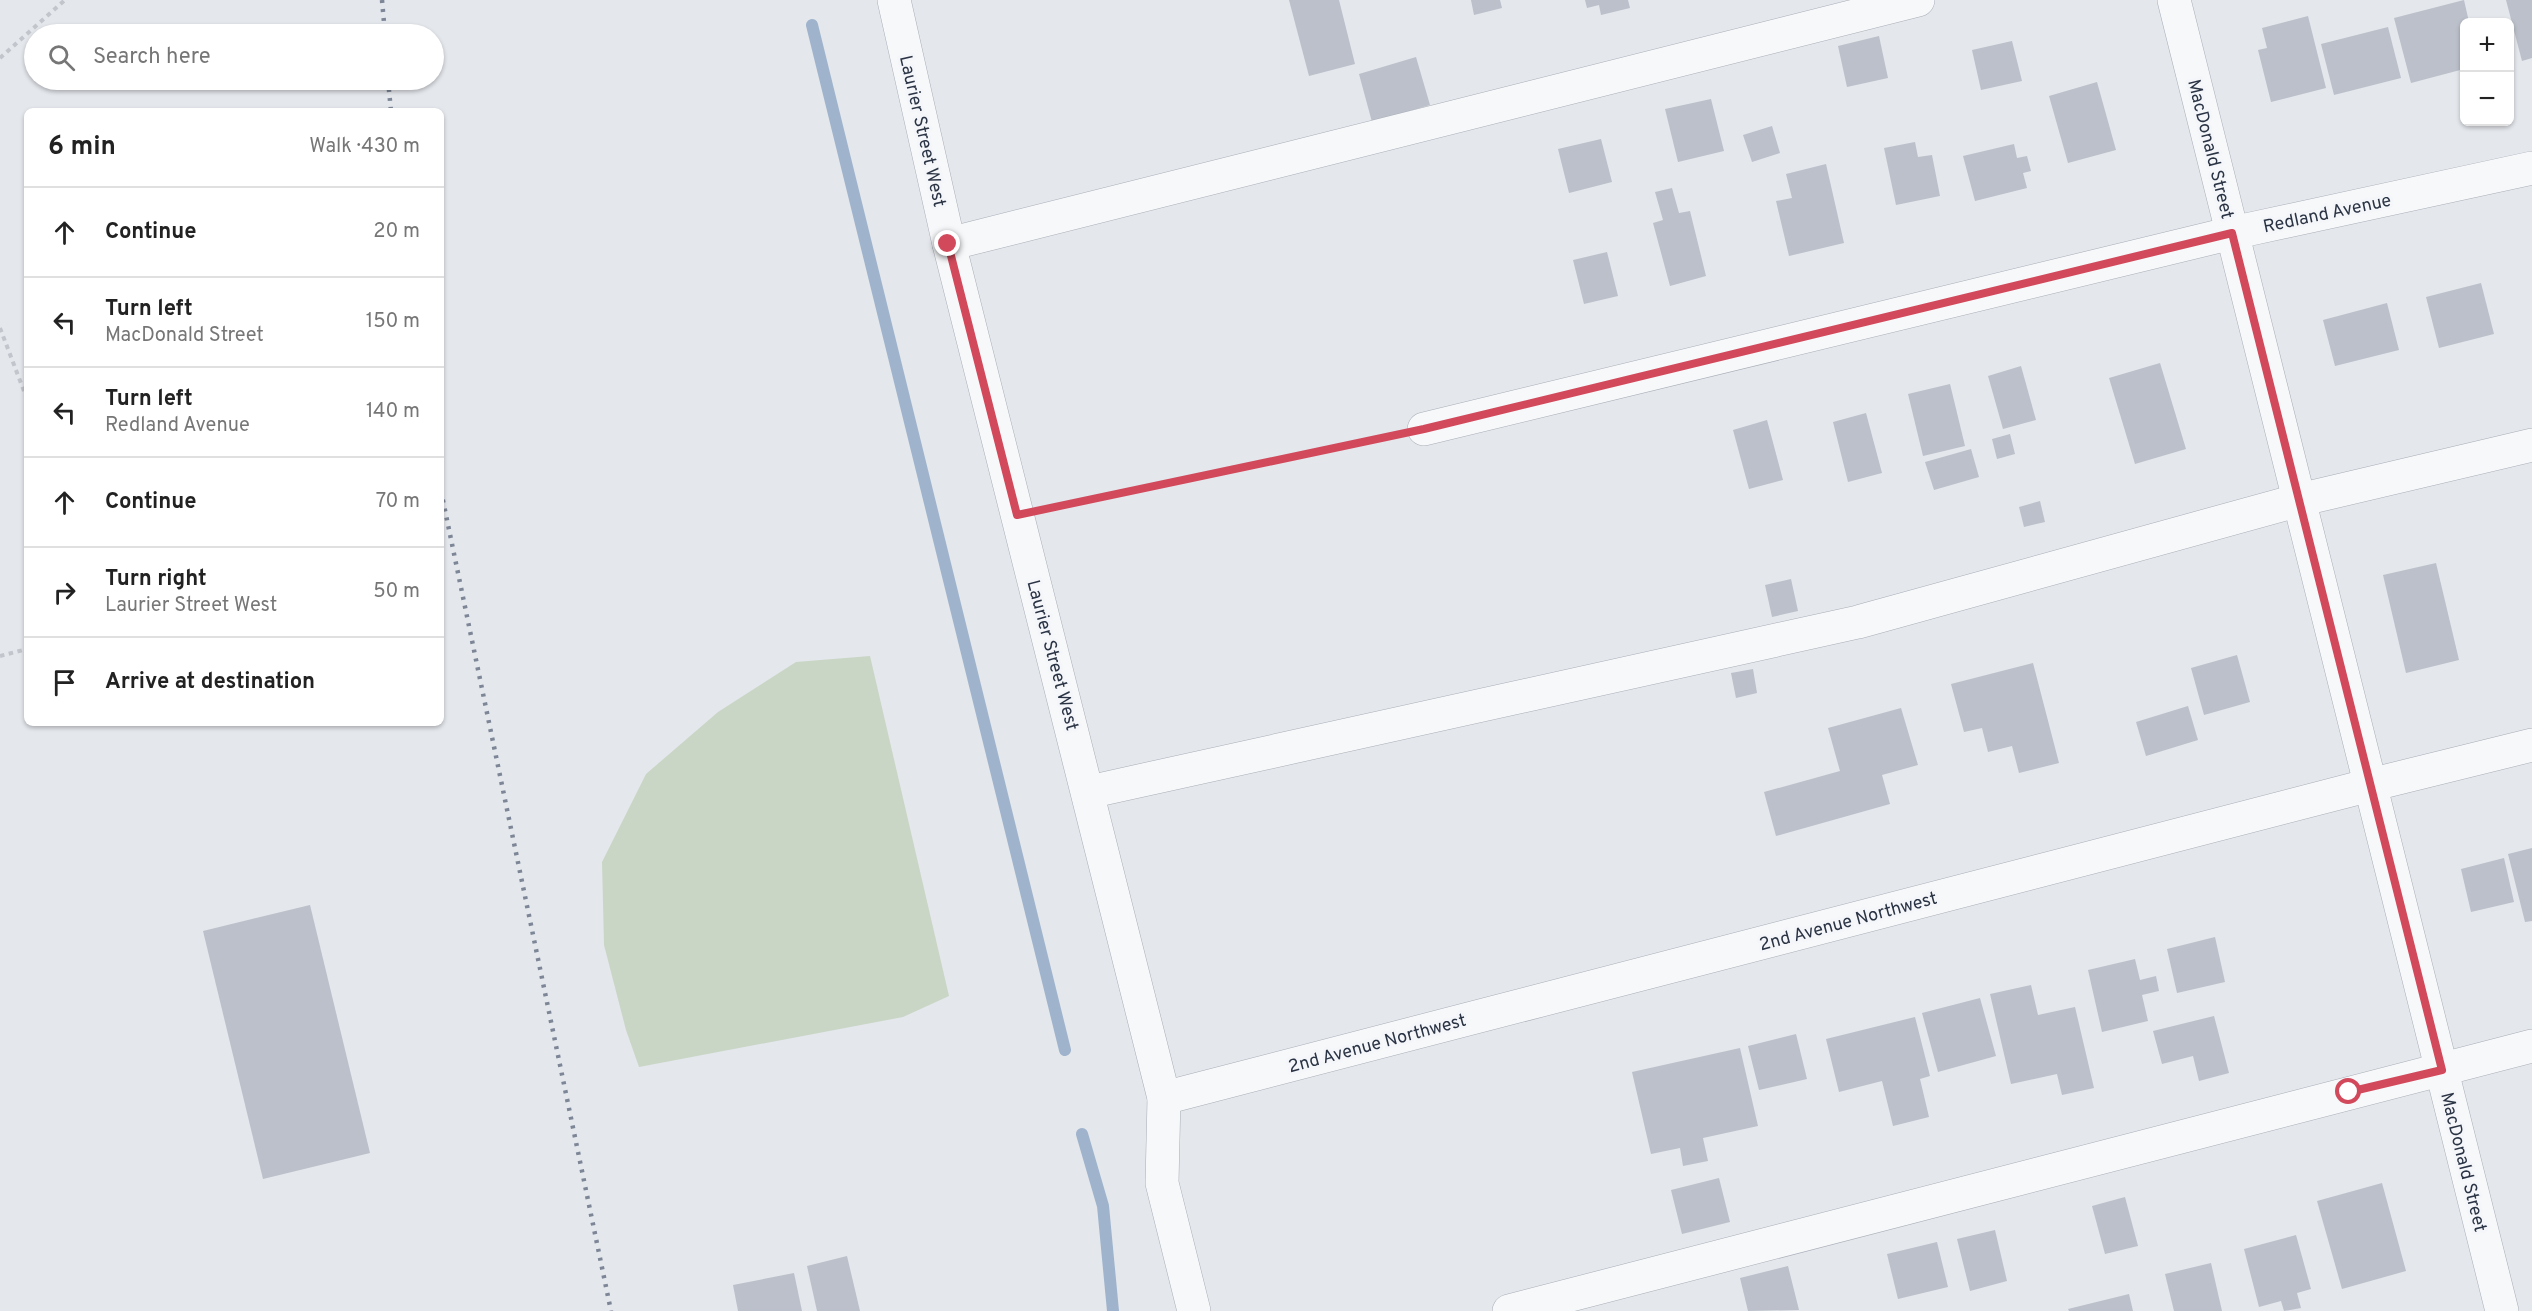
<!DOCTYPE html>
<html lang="en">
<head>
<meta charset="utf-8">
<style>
  :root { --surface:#fff; --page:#f6f6f6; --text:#222; --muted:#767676; --line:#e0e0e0 }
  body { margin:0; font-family:Overpass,sans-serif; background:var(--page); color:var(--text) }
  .controls { position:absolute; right:18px; top:18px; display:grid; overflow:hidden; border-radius:9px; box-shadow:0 2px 4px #0004 }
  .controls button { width:54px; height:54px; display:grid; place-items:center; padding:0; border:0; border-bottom:2px solid var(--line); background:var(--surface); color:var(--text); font:30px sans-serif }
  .stop { position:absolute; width:18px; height:18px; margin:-14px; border:4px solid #d1495b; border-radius:50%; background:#fff }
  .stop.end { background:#d1495b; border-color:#fff; box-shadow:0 2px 6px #0008 }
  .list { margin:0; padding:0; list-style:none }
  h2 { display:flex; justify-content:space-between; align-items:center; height:78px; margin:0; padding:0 24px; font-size:26px }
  h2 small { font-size:20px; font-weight:400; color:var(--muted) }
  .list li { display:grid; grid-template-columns:39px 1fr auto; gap:18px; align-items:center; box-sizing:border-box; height:90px; padding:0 24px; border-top:2px solid var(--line) }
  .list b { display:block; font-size:22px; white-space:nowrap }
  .list p { margin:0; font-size:20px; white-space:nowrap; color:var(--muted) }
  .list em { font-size:20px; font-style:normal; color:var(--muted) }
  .icon { flex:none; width:33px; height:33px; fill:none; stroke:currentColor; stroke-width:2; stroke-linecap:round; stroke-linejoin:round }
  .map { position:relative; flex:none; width:2532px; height:1311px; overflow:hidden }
  .search { position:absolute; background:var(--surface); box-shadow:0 2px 4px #0004; left:24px; top:24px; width:420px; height:66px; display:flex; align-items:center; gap:15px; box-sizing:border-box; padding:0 21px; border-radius:33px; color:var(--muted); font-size:22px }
  .panel { position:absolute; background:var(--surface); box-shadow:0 2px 4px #0004; left:24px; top:108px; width:420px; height:618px; border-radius:9px }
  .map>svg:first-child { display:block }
  .green { fill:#c9d6c5 }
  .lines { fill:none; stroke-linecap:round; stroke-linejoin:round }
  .stream { stroke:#9fb4cc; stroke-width:12 }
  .building { fill:#bbc0ca }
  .minor-casing { stroke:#a9aeb7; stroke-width:34 }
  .path { stroke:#c2c5cb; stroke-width:4; stroke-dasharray:4.5 4.5; stroke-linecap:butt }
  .minor { stroke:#f7f8fa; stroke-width:33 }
  .rail { stroke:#7d8696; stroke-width:4.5; stroke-dasharray:3 6; stroke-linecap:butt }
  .route { stroke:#d1495b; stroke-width:8 }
  .labels { text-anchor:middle; stroke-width:6; stroke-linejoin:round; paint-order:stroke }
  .street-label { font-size:18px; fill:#2b3445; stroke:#f4f6f9 }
</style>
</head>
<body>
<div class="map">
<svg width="2532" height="1311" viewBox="0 0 2532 1311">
  <rect width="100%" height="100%" fill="#e4e7ec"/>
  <polygon class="green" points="870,656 949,996 903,1017 639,1067 626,1030 604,945 602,862 646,774 718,712 796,662"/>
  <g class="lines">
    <g class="stream">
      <polyline points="812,25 1065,1050"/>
      <polyline points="1082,1134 1103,1206 1113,1311"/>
    </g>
  </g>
  <g class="building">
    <polygon points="1289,0 1339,0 1355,64 1309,76"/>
    <polygon points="1471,0 1500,0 1502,8 1474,15"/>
    <polygon points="1585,0 1628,0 1630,8 1601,15 1599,5 1587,8"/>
    <polygon points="2464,0 2469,22 2464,22 2464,69 2411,83 2394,18"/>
    <polygon points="2506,0 2532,0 2532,58 2522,61"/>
    <polygon points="2308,16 2326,88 2271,102 2258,50 2267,48 2262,28"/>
    <polygon points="2388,27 2401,78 2334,95 2321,44"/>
    <polygon points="1879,36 1888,78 1847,87 1838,46"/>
    <polygon points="2012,41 2022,81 1981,90 1972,50"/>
    <polygon points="1416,57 1430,105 1372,122 1359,74"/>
    <polygon points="2097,82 2116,150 2068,163 2049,96"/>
    <polygon points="1711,99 1724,151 1678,162 1665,109"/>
    <polygon points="1772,126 1780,153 1752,162 1743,135"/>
    <polygon points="1601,139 1612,182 1569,193 1558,149"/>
    <polygon points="1915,142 1918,157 1932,155 1940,196 1896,205 1884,148"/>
    <polygon points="2014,144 2017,158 2027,156 2031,171 2023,173 2027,188 1975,201 1963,156"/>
    <polygon points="1826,164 1844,243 1789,256 1776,201 1792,198 1786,174"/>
    <polygon points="1672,188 1679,213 1690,211 1706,276 1670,286 1653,223 1663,220 1655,192"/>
    <polygon points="1607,252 1618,296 1584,304 1573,260"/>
    <polygon points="2481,283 2494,334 2439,348 2426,297"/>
    <polygon points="2387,303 2399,350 2335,366 2323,320"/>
    <polygon points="2160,363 2186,449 2135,464 2109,378"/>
    <polygon points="2021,366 2036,420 2003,429 1988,376"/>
    <polygon points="1950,384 1965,446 1923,456 1908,394"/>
    <polygon points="1866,413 1882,473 1848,482 1833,422"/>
    <polygon points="1767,420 1783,480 1749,489 1733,430"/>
    <polygon points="2010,434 2015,454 1997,459 1992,439"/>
    <polygon points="1971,449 1979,477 1934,490 1925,462"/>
    <polygon points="2040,501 2045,522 2024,527 2019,507"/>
    <polygon points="2436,563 2459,660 2406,673 2383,575"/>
    <polygon points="1791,579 1798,611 1772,617 1765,585"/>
    <polygon points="2237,655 2250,702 2204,715 2191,668"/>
    <polygon points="2033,663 2059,763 2019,773 2012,746 1988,752 1982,728 1964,732 1951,684"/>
    <polygon points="1753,669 1757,693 1736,698 1731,673"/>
    <polygon points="2188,706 2198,740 2146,756 2136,722"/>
    <polygon points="1901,708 1918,765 1882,775 1890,804 1776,836 1764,792 1840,771 1828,728"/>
    <polygon points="2532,848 2532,921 2525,922 2508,854"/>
    <polygon points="2504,858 2514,902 2471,912 2461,869"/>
    <polygon points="310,905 370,1153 263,1179 203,931"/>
    <polygon points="2215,937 2225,982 2177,993 2167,949"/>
    <polygon points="2135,959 2140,980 2156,976 2159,991 2142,995 2148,1021 2102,1032 2088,970"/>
    <polygon points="2031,985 2038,1015 2075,1007 2094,1088 2062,1095 2057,1074 2011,1084 1990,994"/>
    <polygon points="1980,998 1996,1056 1938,1072 1922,1013"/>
    <polygon points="2214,1016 2229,1073 2199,1081 2193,1056 2162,1064 2153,1031"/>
    <polygon points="1915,1017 1930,1076 1920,1079 1929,1117 1893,1126 1882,1081 1839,1092 1826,1039"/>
    <polygon points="1796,1034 1807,1079 1759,1090 1748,1046"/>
    <polygon points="1740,1048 1758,1126 1703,1138 1708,1161 1683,1166 1680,1148 1651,1154 1632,1072"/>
    <polygon points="1719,1178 1730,1222 1682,1234 1671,1190"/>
    <polygon points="2382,1183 2406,1271 2342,1289 2317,1201"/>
    <polygon points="2125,1197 2138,1246 2105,1254 2092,1206"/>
    <polygon points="1995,1230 2007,1281 1970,1291 1957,1239"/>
    <polygon points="2296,1235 2311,1289 2297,1293 2301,1308 2284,1311 2281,1301 2259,1307 2244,1249"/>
    <polygon points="1937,1242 1948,1287 1898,1299 1887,1254"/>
    <polygon points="847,1256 860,1311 817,1311 807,1266"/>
    <polygon points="2211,1263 2222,1311 2174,1311 2165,1274"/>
    <polygon points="1788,1266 1799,1310 1748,1311 1740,1278"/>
    <polygon points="794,1273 802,1311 738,1311 733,1285"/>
    <polygon points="2129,1294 2133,1311 2069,1311 2068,1309"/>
  </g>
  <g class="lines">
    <defs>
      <g id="minor">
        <polyline points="894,0 949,244 1164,1098 1162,1183 1194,1311"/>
        <polyline points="2174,0 2502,1311"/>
        <polyline points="949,244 1918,0"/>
        <polyline points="1424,429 2232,233 2532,168"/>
        <polyline points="1089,792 1858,622 2299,500 2532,445"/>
        <polyline points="1164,1098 2370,785 2532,745"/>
        <polyline points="1509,1311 2532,1046"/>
      </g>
    </defs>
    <use href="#minor" class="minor-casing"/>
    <g class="path">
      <polyline points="0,58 65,0"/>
      <polyline points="0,328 27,399"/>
      <polyline points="1053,507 1389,436"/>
      <polyline points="0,656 27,649"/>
    </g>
    <use href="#minor" class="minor"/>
    <g class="rail">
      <polyline points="382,0 385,34"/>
      <polyline points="388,80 391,111"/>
      <polyline points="441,491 611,1311"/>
    </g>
  </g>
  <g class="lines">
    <polyline class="route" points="948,244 1017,515 1424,429 2232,233 2442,1070 2349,1092"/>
  </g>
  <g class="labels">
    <g class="street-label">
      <text transform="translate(923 131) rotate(77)" y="6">Laurier Street West</text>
      <text transform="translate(2211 149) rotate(76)" y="6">MacDonald Street</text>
      <text transform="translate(2327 213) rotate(-12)" y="6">Redland Avenue</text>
      <text transform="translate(1053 655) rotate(75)" y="6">Laurier Street West</text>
      <text transform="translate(1848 921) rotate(-15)" y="6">2nd Avenue Northwest</text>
      <text transform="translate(1377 1043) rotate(-15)" y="6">2nd Avenue Northwest</text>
      <text transform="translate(2464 1162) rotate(76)" y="6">MacDonald Street</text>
    </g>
  </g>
</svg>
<div class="controls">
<button>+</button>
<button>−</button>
</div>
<div class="stop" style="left:2349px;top:1092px"></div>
<div class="stop end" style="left:948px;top:244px"></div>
<div class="search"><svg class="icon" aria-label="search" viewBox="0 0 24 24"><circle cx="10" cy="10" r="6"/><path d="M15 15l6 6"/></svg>Search here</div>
<section class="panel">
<h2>6 min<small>Walk · 430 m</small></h2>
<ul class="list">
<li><svg class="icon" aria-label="ahead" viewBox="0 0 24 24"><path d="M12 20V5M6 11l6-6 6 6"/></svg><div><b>Continue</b></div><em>20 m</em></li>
<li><svg class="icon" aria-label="left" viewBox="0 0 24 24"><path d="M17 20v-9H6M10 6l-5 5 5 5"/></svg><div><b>Turn left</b><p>MacDonald Street</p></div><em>150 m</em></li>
<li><svg class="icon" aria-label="left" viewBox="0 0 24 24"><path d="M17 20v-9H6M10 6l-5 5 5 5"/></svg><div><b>Turn left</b><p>Redland Avenue</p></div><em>140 m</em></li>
<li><svg class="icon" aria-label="ahead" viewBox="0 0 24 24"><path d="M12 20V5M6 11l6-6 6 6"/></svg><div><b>Continue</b></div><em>70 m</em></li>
<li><svg class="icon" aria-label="right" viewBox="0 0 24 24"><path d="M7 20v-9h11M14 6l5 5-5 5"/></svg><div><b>Turn right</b><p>Laurier Street West</p></div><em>50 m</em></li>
<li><svg class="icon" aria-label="arrive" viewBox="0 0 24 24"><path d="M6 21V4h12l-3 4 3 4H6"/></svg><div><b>Arrive at destination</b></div></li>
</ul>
</section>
</div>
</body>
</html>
